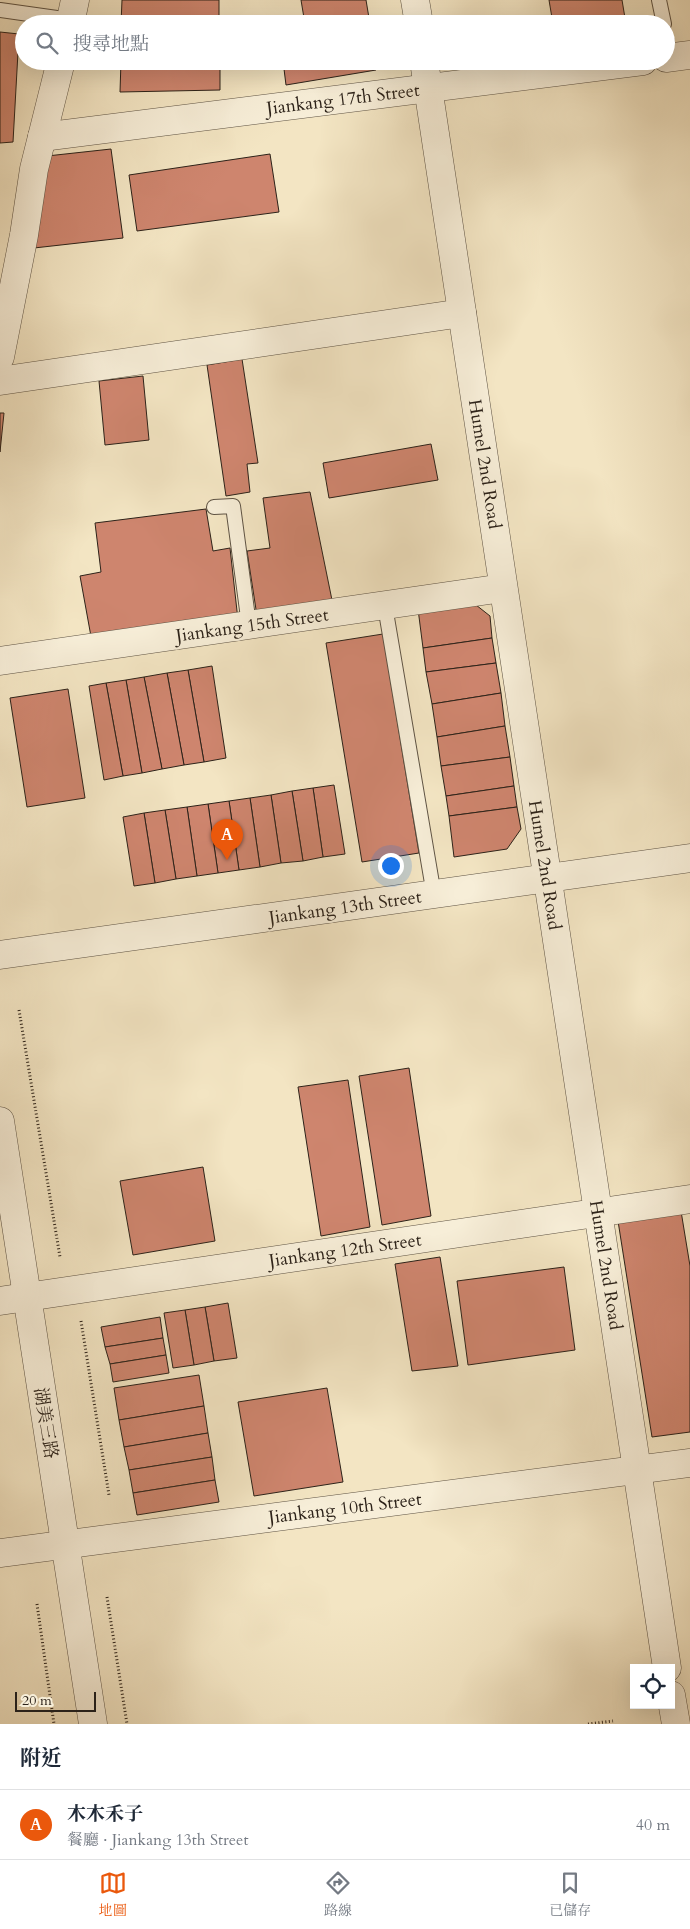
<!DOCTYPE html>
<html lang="zh-TW">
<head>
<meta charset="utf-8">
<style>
  :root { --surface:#fff; --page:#f2f2f3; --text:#1f2937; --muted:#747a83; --line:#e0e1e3; --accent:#ea580c }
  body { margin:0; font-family:Cardo,"Noto Serif TC",serif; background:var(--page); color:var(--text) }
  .controls { position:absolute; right:15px; bottom:15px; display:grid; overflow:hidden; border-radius:0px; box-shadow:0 5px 20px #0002 }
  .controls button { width:45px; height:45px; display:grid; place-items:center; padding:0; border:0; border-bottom:1px solid var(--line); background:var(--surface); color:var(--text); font:25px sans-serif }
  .scale { position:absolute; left:15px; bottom:12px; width:81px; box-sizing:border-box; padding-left:5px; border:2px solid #2c2219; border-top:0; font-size:14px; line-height:18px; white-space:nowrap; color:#2c2219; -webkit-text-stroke:4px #f7eed8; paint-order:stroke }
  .you { position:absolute; left:390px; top:865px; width:18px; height:18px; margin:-12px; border:4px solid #fff; border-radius:50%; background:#1a73e8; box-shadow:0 0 0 8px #1a73e833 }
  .badge { display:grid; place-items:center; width:32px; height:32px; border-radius:50%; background:var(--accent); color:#fff; font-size:16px; font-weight:700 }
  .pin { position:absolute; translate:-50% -41px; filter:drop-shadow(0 1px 2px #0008) }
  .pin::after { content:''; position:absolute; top:26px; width:18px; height:15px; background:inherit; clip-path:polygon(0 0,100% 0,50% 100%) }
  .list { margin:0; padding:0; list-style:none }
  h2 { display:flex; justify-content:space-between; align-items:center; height:65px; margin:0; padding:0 20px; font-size:21px }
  h2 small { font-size:16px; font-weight:400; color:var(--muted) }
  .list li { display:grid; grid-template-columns:32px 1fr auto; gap:15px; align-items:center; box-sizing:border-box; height:70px; padding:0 20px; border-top:1px solid var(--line) }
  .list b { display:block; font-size:19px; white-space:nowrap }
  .list p { margin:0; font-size:16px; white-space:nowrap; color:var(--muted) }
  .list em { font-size:16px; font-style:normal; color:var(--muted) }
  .icon { flex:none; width:28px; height:28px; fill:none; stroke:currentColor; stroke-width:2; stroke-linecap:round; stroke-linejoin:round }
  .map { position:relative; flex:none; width:690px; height:1724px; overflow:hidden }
  .search { position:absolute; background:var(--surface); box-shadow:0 5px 20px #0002; left:15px; right:15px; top:15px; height:55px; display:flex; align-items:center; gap:12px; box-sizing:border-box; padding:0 18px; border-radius:28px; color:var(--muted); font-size:19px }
  .sheet { height:135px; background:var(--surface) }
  nav { display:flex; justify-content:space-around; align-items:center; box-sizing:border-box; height:70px; border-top:1px solid var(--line); background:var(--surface); font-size:14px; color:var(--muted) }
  nav a { display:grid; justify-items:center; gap:2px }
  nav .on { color:var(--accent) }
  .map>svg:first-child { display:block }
  .building { fill:#ce856e; stroke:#2c2219 }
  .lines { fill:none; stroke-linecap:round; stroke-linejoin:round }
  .service-casing { stroke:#5e5344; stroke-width:16 }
  .minor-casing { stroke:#5e5344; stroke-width:29 }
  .path { stroke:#2c2219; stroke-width:3; stroke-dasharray:1 2.5; stroke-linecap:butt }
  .service { stroke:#f7eed8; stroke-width:14 }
  .minor { stroke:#f7eed8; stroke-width:28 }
  .labels { text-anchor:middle; stroke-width:4; stroke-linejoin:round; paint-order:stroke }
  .street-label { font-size:18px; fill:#2c2219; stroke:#f7eed8 }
</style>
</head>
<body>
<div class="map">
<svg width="690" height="1724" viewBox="0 0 690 1724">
  <rect width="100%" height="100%" fill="#f3e5c3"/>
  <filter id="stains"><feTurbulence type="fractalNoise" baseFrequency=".004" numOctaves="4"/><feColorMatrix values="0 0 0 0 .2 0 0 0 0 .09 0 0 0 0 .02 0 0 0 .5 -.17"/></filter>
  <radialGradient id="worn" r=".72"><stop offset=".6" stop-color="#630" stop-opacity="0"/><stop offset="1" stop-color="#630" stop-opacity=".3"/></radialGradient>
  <g class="building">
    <polygon points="122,0 219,0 219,24 121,24"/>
    <polygon points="301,0 366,0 370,24 305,24"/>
    <polygon points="549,0 622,0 626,24 553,24"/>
    <polygon points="0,32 19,34 13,142 0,143"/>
    <polygon points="121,61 220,61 220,90 120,92"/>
    <polygon points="283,61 375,61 376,70 286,85"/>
    <polygon points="111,149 123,238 34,248 47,156"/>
    <polygon points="270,154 279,212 137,231 129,175"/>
    <polygon points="242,359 258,463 247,464 250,492 226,496 207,365"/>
    <polygon points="143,376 149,440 105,445 99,381"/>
    <polygon points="0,413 4,413 0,452"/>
    <polygon points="431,444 438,480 329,498 323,463"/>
    <polygon points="310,492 333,605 257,616 247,551 270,548 263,498"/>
    <polygon points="206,509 213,551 230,548 238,620 92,642 80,576 101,572 95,523"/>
    <polygon points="471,601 490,616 492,638 423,648 418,609"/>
    <polygon points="383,634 419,853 362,862 326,643"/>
    <polygon points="492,638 496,663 426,672 423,648"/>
    <polygon points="496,663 501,693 432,704 426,672"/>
    <polygon points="212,666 226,758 204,762 188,670"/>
    <polygon points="188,670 204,762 184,765 167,673"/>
    <polygon points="167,673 184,765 162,769 144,677"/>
    <polygon points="144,677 162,769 142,773 126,680"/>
    <polygon points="126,680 142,773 123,776 106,683"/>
    <polygon points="106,683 123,776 104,780 89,686"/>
    <polygon points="68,689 85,798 27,807 10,698"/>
    <polygon points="501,693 505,726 437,737 432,704"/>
    <polygon points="505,726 510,757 441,766 437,737"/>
    <polygon points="510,757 514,786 446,796 441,766"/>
    <polygon points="334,785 345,854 323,857 313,788"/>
    <polygon points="514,786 517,807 449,816 446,796"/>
    <polygon points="313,788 323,857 303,861 292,791"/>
    <polygon points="292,791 303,861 281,863 271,795"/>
    <polygon points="271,795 281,863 260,867 250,798"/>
    <polygon points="250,798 260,867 239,870 229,801"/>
    <polygon points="229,801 239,870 218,873 208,804"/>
    <polygon points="208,804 218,873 197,876 187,807"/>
    <polygon points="187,807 197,876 176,879 165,810"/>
    <polygon points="517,807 521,829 507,849 454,857 449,816"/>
    <polygon points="165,810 176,879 155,883 144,813"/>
    <polygon points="144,813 155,883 134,886 123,817"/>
    <polygon points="409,1068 431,1216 382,1225 359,1076"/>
    <polygon points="348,1080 370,1227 321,1236 298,1087"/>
    <polygon points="203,1167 215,1241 133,1255 120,1181"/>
    <polygon points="681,1211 690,1266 690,1432 652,1437 618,1221"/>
    <polygon points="440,1257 458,1366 412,1371 395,1264"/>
    <polygon points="564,1267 575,1350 468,1365 457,1281"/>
    <polygon points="228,1303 237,1358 214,1361 205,1307"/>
    <polygon points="205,1307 214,1361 194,1365 185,1310"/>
    <polygon points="185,1310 194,1365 173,1368 164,1313"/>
    <polygon points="160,1317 163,1338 105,1347 101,1327"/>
    <polygon points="163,1338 166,1355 110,1364 105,1347"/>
    <polygon points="166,1355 169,1373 113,1382 110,1364"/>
    <polygon points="199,1375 204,1406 119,1420 114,1388"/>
    <polygon points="327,1388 343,1482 254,1496 238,1402"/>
    <polygon points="204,1406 208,1433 124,1447 119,1420"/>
    <polygon points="208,1433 212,1457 129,1470 124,1447"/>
    <polygon points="212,1457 215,1480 133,1493 129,1470"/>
    <polygon points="215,1480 219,1502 137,1515 133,1493"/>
  </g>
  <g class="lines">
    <defs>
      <g id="service">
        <polyline points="659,0 664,24"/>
        <polyline points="0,10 71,20"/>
        <polyline points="666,38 670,58"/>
        <polyline points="214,507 233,506 249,625"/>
        <polyline points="385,606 434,895"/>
      </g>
      <g id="minor">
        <polyline points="415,0 419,24"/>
        <polyline points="70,24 75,0"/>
        <polyline points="666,58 690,55"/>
        <polyline points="424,61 667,1668"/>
        <polyline points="42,137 643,61"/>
        <polyline points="0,357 24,235 34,169 61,61"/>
        <polyline points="0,381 462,313"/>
        <polyline points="0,661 503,588"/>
        <polyline points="0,955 690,858"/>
        <polyline points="0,1121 93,1724"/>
        <polyline points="0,1301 690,1199"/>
        <polyline points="0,1553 690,1463"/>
        <polyline points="671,1695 676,1724"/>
      </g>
    </defs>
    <use href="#service" class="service-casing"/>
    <use href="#minor" class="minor-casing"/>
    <g class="path">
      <polyline points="19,1010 60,1257"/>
      <polyline points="81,1321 109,1495"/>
      <polyline points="107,1597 127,1724"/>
      <polyline points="37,1604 54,1724"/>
      <polyline points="588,1724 613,1721"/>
    </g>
    <use href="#service" class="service"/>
    <use href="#minor" class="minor"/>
  </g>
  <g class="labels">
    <g class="street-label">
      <text transform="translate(343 99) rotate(-7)" y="6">Jiankang 17th Street</text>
      <text transform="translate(485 464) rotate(81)" y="6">Humel 2nd Road</text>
      <text transform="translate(252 625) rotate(-8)" y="6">Jiankang 15th Street</text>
      <text transform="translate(545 865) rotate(81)" y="6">Humel 2nd Road</text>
      <text transform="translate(345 907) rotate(-8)" y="6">Jiankang 13th Street</text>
      <text transform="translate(345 1250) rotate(-8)" y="6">Jiankang 12th Street</text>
      <text transform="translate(606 1265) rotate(81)" y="6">Humel 2nd Road</text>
      <text transform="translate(46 1423) rotate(81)" y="6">湖美三路</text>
      <text transform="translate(345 1508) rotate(-7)" y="6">Jiankang 10th Street</text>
    </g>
  </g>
  <rect width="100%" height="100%" filter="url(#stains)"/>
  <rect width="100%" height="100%" fill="url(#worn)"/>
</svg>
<div class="controls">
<button><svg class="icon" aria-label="locate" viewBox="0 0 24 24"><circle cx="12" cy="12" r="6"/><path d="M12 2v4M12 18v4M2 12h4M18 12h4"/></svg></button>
</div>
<div class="scale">20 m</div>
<div class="you"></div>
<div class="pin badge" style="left:227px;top:860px">A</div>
<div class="search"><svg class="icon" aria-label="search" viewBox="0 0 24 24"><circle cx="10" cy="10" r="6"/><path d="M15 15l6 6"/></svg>搜尋地點</div>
</div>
<section class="sheet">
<h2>附近<small></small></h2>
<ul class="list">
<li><span class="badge">A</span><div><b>木木禾子</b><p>餐廳 · Jiankang 13th Street</p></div><em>40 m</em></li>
</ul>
</section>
<nav>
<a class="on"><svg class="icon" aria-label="map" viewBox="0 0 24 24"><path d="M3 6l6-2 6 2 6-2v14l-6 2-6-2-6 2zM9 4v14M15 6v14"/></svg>地圖</a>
<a><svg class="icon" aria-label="directions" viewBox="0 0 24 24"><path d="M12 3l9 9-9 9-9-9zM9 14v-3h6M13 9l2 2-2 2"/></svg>路線</a>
<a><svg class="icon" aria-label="saved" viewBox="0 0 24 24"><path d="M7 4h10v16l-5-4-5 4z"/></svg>已儲存</a>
</nav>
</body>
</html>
